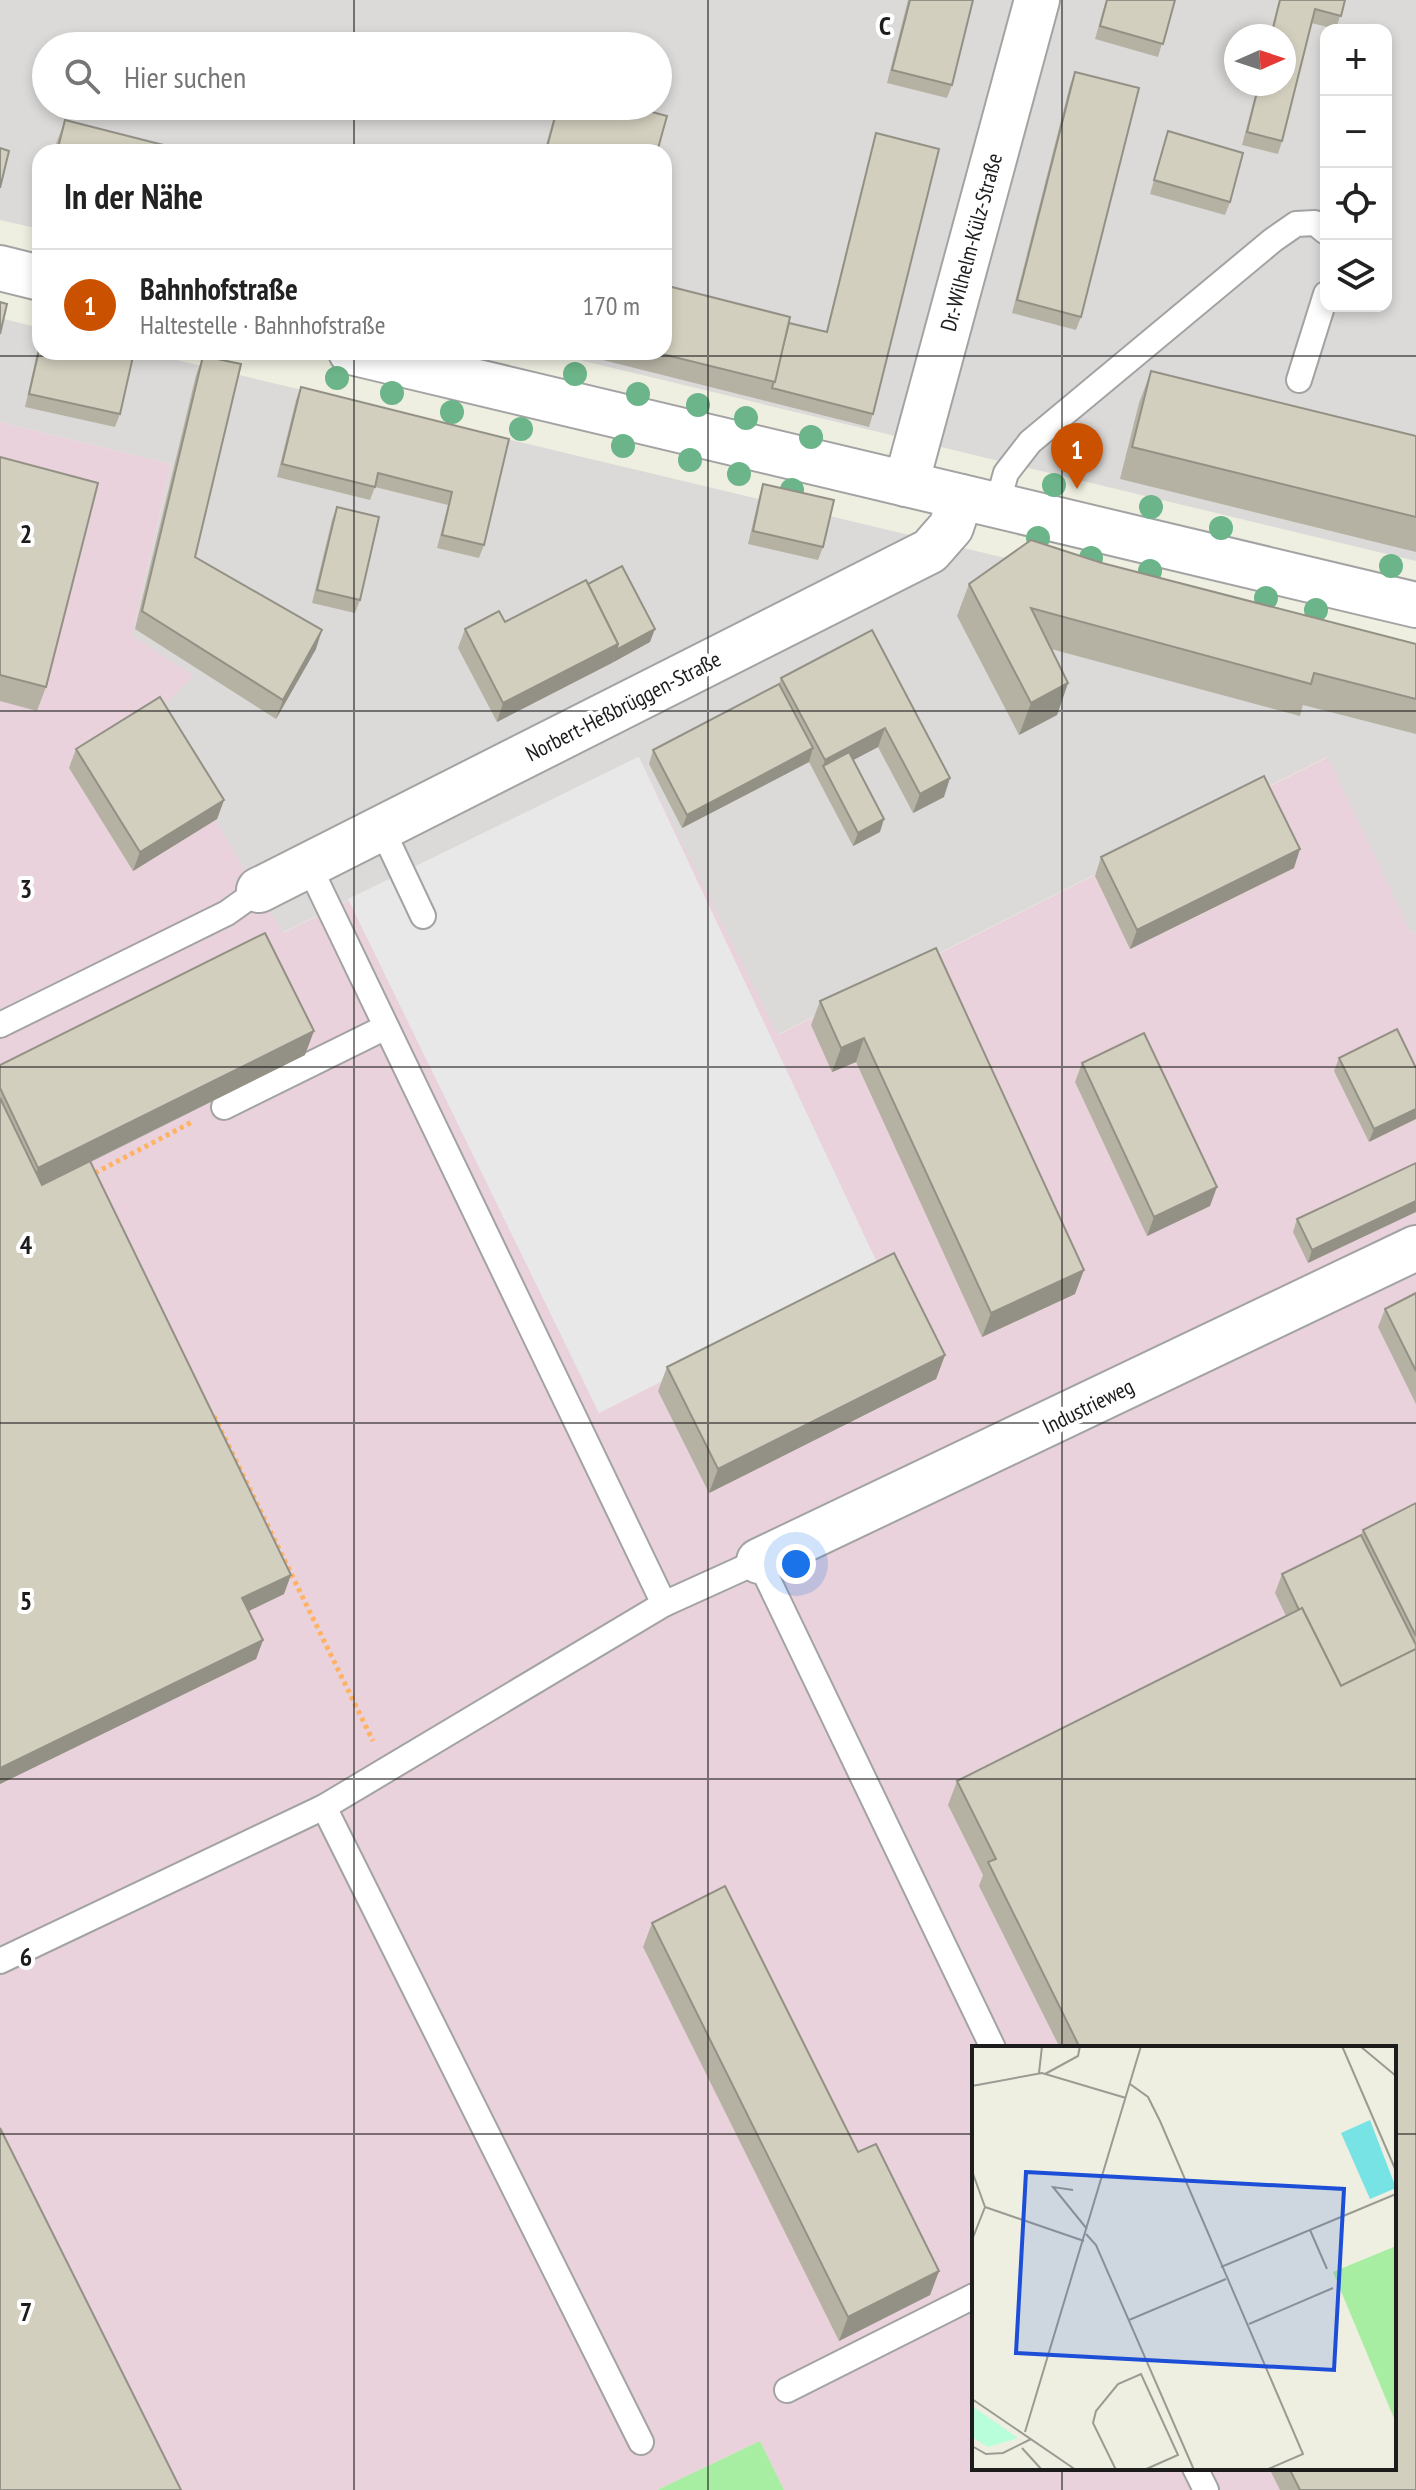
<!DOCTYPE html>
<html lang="de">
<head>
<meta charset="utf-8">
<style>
  :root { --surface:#fff; --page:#f6f6f6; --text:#222; --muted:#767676; --line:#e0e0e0; --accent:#c95100 }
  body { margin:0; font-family:"PT Sans Narrow",sans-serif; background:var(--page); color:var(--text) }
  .controls { position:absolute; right:24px; top:24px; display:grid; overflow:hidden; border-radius:16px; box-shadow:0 4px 12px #0003 }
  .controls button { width:72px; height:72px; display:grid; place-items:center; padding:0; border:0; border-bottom:2px solid var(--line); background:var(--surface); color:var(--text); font:40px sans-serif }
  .compass { position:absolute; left:1224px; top:24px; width:72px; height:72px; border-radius:50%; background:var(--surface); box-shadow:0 4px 12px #0003; rotate:87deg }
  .you { position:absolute; left:796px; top:1564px; width:28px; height:28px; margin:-20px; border:6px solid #fff; border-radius:50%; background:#1a73e8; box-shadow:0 0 0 12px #1a73e833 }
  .badge { display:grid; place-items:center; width:52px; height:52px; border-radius:50%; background:var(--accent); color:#fff; font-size:26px; font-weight:700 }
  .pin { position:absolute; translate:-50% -66px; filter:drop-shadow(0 2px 4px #0008) }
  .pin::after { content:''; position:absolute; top:42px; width:28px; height:24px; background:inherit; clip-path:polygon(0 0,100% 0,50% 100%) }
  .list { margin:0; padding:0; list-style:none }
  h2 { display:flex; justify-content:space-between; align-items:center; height:104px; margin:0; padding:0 32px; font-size:34px }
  h2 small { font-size:26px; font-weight:400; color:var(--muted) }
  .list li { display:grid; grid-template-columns:52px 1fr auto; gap:24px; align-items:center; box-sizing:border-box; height:112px; padding:0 32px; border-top:2px solid var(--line) }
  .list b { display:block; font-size:30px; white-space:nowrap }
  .list p { margin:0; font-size:26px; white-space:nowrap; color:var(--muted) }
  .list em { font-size:26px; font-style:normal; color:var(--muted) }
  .icon { flex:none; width:44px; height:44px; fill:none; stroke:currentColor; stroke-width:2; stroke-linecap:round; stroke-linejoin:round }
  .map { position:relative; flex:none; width:1416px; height:2490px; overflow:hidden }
  .search { position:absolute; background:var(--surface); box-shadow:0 4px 12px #0003; left:32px; top:32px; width:640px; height:88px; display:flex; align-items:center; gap:20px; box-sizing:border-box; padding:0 28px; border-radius:44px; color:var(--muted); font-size:30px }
  .panel { position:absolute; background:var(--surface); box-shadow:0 4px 12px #0003; left:32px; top:144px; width:640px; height:216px; border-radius:24px }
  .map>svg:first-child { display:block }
  .residential { fill:#dbdad9; fill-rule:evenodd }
  .industrial { fill:#e9d2db; fill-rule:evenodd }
  .grass { fill:#a8eea2 }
  .parking { fill:#e8e8e8 }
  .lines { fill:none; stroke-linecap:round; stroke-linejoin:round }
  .service-casing { stroke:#a3a3a3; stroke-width:28 }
  .minor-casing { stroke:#a3a3a3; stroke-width:48 }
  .path { stroke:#ffb262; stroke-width:5; stroke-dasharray:4 4; stroke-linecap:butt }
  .service { stroke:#fff; stroke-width:24 }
  .minor { stroke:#fff; stroke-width:44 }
  .tree { fill:#6cb489 }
  .wall { fill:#b5b2a3 }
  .shaded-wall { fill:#939185 }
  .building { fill:#d2cfbe; stroke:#939185; stroke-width:2 }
  .grid { fill:none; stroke:#1c1c1c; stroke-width:2; stroke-opacity:0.55 }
  .labels { text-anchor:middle; stroke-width:8; stroke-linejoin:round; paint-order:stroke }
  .street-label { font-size:22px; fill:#1c1c1c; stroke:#fff }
  .inset-road { fill:none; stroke:#9a9b92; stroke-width:2 }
  .view { fill:#1d4ed8; fill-opacity:0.15; stroke:#1d4ed8; stroke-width:4 }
  .inset-edge { fill:none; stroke:#1c1c1c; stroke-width:4 }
  .grid-label { font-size:26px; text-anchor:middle; font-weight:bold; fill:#1c1c1c; stroke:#fff; stroke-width:8; stroke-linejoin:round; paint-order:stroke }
</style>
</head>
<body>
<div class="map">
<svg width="1416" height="2490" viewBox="0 0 1416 2490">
  <rect width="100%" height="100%" fill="#eeefe1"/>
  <g class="residential">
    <path d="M0,0H1416V561L546,352H664V152H40V229L0,220ZM1326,30H1386V306H1326ZM1236,36H1284V84H1236ZM46,46H658V106H46Z"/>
    <polygon points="0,318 40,328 40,352 143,352 1416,656 1416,932 1411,933 1327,757 777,1035 638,757 282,933 153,716 193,676 132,635 171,464 0,422"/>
  </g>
  <path class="industrial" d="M0,422L171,464L132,635L194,676L153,716L283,933L639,757L778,1035L1328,757L1411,933L1416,932V2490H784L760,2441L657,2490H0ZM974,2048H1394V2468H974Z"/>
  <polygon class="grass" points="760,2441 784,2490 657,2490"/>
  <polygon class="parking" points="639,757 881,1271 599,1413 348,899"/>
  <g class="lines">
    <defs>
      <g id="service">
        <polyline points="1299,380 1326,294"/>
        <polyline points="997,505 1006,473 1030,442 1273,240 1296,224 1315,223 1326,232"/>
        <polyline points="381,827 423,916"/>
        <polyline points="308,864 664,1604"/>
        <polyline points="0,1025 227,913 259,890"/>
        <polyline points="224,1107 386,1027"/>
        <polyline points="324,1807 641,2442"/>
        <polyline points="0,1961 324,1807 664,1604 759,1561 993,2048"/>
        <polyline points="787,2390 974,2296"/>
        <polyline points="1195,2468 1206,2490"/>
      </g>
      <g id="minor">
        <polyline points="0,268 40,278"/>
        <polyline points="351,352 1416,605"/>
        <polyline points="906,484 1037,0"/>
        <polyline points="259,890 930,551 951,527 961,497"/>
        <polyline points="759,1561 1416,1248"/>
      </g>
    </defs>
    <use href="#service" class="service-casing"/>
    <use href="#minor" class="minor-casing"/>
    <g class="path">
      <polyline points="95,1173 194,1121"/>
      <polyline points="214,1416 373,1741"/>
    </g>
    <use href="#service" class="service"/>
    <use href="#minor" class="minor"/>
  </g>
  <g class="tree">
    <circle cx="575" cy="374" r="12"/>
    <circle cx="337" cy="378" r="12"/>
    <circle cx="392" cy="393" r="12"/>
    <circle cx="638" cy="394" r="12"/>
    <circle cx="698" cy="405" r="12"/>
    <circle cx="452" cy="412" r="12"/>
    <circle cx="746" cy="418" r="12"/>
    <circle cx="521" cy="429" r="12"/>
    <circle cx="811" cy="437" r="12"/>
    <circle cx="623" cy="446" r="12"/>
    <circle cx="690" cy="460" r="12"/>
    <circle cx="739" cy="474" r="12"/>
    <circle cx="1054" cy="485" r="12"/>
    <circle cx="792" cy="490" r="12"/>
    <circle cx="1151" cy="507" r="12"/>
    <circle cx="1221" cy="528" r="12"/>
    <circle cx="1038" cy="538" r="12"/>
    <circle cx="1091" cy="558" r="12"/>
    <circle cx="1391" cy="566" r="12"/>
    <circle cx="1150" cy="571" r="12"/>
    <circle cx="1266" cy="598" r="12"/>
    <circle cx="1316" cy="610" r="12"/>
  </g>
  <g class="wall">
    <polygon points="908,0 973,0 952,85 947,98 887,83"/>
    <polygon points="1106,0 1175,0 1158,57 1095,39"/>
    <polygon points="1279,0 1345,0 1336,29 1311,23 1282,141 1278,154 1242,145 1258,84 1284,84 1284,36 1270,36"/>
    <polygon points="1075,72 1081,317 1076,330 1012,313 1070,85"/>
    <polygon points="557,106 629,106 657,152 544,152"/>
    <polygon points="65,120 191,152 53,152"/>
    <polygon points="1168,131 1230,202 1225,215 1150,194"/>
    <polygon points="876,133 873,414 869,427 571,352 664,352 789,323 826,332 872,147"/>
    <polygon points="40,205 40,219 37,218"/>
    <polygon points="40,339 40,352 120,414 115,427 25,407"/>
    <polygon points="203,356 195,557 316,649 276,719 135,629 196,375"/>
    <polygon points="1151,371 1416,436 1416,552 1120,479 1139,403"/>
    <polygon points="301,387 509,439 484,545 479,558 437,548 448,505 375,487 370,500 277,477 296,400"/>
    <polygon points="0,457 46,687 37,711 0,701"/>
    <polygon points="763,484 823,547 818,560 748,544 759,497"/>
    <polygon points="337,507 360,600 355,613 312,603 332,520"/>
    <polygon points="1102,563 1416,644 1416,734 1303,705 1300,716 1051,649 1068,683 1057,715 1019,735 957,616 969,584"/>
    <polygon points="588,584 650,642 497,722 458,648 465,629 505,622"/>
    <polygon points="872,630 944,797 913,813 878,747 853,760 880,832 853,846 809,762 682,828 649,764 653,750 779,684 781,678"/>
    <polygon points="76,749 224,800 217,819 133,871 69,768"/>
    <polygon points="1101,857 1294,868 1130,949 1095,876"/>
    <polygon points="936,948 1075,1294 982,1337 856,1062 832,1072 811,1025 820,1001"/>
    <polygon points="305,1055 91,1162 284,1594 249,1611 263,1640 256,1659 0,1784 0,1065"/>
    <polygon points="1339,1058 1416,1068 1369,1142 1334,1071"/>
    <polygon points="1082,1063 1210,1206 1147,1236 1075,1082"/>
    <polygon points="1416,1163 1308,1263 1293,1232 1297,1219"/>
    <polygon points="1416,1293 1416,1404 1378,1327 1385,1309"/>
    <polygon points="945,1355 936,1379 709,1493 658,1391 667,1367"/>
    <polygon points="1416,1503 1416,2490 1280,2490 1269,2468 1394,2468 1394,2048 1060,2048 979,1886 983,1875 948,1805 957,1781 1286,1616 1275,1593 1282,1574 1361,1535 1363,1530"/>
    <polygon points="652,1923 858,2152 939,2271 930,2295 839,2341 643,1947"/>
  </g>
  <g class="shaded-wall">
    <polygon points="655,629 650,642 612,663 616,650"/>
    <polygon points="322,630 316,649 276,719 283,700"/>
    <polygon points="618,644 612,663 497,722 503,703"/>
    <polygon points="1068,683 1057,715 1019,735 1031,703"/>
    <polygon points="885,728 878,747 827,774 823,766 825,760"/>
    <polygon points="813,748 809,762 682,828 687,815"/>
    <polygon points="950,778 944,797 913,813 920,794"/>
    <polygon points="224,800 217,819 133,871 140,852"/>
    <polygon points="884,819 880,832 853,846 858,833"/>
    <polygon points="1300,849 1294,868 1130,949 1137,930"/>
    <polygon points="314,1031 305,1055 29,1192 38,1168"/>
    <polygon points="864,1038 856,1062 832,1072 841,1048"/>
    <polygon points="1416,1109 1416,1119 1369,1142 1374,1129"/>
    <polygon points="1217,1187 1210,1206 1147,1236 1154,1217"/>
    <polygon points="1416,1201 1416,1212 1308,1263 1312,1250"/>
    <polygon points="1084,1270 1075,1294 982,1337 991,1313"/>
    <polygon points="945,1355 936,1379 709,1493 718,1469"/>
    <polygon points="291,1575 284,1594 236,1617 242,1598"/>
    <polygon points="263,1640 256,1659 0,1784 0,1768"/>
    <polygon points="939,2271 930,2295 839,2341 848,2317"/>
  </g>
  <g class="building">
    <polygon points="910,0 973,0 952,85 892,70"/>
    <polygon points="1107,0 1175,0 1163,44 1100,26"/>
    <polygon points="1280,0 1345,0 1341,16 1315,9 1282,141 1247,132 1259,84 1284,84 1284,36 1271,36"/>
    <polygon points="1075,72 1139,88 1081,317 1017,300"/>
    <polygon points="558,106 629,106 667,116 657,152 549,152 546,151"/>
    <polygon points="65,120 191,152 57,152"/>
    <polygon points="1168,131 1243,153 1230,202 1154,180"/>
    <polygon points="876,133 939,149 873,414 772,388 789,323 827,332"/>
    <polygon points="0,148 9,151 0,188"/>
    <polygon points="664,285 790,317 775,382 654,352 664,352"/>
    <polygon points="0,302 7,304 0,334"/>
    <polygon points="40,346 40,352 134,352 120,414 29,394"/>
    <polygon points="203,356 241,364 195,557 322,630 283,700 142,611"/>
    <polygon points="1151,371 1416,436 1416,517 1132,447"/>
    <polygon points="301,387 509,439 484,545 442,535 452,492 378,473 375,487 282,464"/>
    <polygon points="0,457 98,483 46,687 0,675"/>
    <polygon points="763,484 834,500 823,547 753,531"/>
    <polygon points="337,507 379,517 360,600 317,590"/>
    <polygon points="1031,540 1102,563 1416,644 1416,699 1314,673 1311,684 1031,608 1068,683 1031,703 969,584"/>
    <polygon points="622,566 655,629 616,650 618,644 588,584"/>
    <polygon points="586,580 618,644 503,703 465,629 499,611 505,622"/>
    <polygon points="872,630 950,778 920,794 885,728 825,760 781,678"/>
    <polygon points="779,684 813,748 687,815 653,750"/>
    <polygon points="160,697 224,800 140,852 76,749"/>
    <polygon points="849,752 884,819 858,833 823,766"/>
    <polygon points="1264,776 1300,849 1137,930 1101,857"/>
    <polygon points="265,933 314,1031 38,1168 0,1088 0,1065"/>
    <polygon points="936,948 1084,1270 991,1313 864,1038 841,1048 820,1001"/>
    <polygon points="1397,1029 1416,1068 1416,1109 1374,1129 1339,1058"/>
    <polygon points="1144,1033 1217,1187 1154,1217 1082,1063"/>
    <polygon points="0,1098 42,1185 90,1161 291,1575 242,1598 263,1640 0,1768"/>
    <polygon points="1416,1163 1416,1201 1312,1250 1297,1219"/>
    <polygon points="894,1253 945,1355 718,1469 667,1367"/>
    <polygon points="1416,1293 1416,1371 1385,1309"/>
    <polygon points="1416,1503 1416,1636 1363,1530"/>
    <polygon points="1361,1535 1416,1645 1416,1649 1341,1686 1302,1608 1299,1610 1282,1574"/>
    <polygon points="1302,1608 1341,1686 1416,1649 1416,2490 1300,2490 1289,2468 1394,2468 1394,2048 1080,2048 988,1862 996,1859 957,1781"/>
    <polygon points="725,1886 858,2152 876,2144 939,2271 848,2317 652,1923"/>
    <polygon points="0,2128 181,2490 0,2490"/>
  </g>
  <path class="grid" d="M354,0V46M708,0V2490M1062,0V2048M354,106V152M354,352V2490M0,356H1416M0,711H1416M0,1067H1416M0,1423H1416M0,1779H1416M0,2134H974M1394,2134H1416M1062,2468V2490"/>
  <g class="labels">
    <g class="street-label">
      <text transform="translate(971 242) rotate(-75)" y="8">Dr.-Wilhelm-Külz-Straße</text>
      <text transform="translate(623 706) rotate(-27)" y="8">Norbert-Heßbrüggen-Straße</text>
      <text transform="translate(1088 1406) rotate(-26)" y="8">Industrieweg</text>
    </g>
  </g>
  <g transform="translate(972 2046)">
    <rect width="424" height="424" fill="#eeefe1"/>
    <path d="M424,200V377L361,226Z" fill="#a8eea2"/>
    <path d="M0,360L46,392L16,401L0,391Z" fill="#b9feda"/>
    <path d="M398,74L424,142L398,153L369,87Z" fill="#78e3e5"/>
    <path class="inset-road" d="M370,0L424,125M388,0L424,30M67,27L70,0M73,28L106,10L108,0M158,38L176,51L188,75L331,408L294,424M0,40L70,27L154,52M0,125L13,161L0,194M101,144L81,141L115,183M13,161L112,195M338,184L355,223M114,188L124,199L222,424M249,221L424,148M157,274L254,233M277,278L361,242M0,353L104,424M53,386L169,0M0,400L14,408L31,407L59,393M50,402L70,424M144,424L121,377L124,365L146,338L169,328L206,409L172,424"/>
    <path class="view" d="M54,126L372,143L362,324L44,307Z"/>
    <rect width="424" height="424" class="inset-edge"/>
  </g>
  <g class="grid-label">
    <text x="885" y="35">C</text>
    <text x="26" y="543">2</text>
    <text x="26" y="898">3</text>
    <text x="26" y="1254">4</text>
    <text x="26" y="1610">5</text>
    <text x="26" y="1966">6</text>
    <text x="26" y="2321">7</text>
  </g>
</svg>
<div class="controls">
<button>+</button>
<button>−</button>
<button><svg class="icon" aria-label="locate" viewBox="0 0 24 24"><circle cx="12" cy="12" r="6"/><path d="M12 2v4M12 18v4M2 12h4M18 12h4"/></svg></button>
<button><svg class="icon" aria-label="layers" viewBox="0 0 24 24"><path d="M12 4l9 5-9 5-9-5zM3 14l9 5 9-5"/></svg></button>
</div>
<svg class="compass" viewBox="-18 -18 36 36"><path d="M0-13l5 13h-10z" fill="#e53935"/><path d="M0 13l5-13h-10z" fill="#767676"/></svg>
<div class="you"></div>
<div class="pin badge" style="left:1077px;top:489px">1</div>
<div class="search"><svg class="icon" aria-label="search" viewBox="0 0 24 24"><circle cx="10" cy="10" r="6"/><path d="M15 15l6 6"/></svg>Hier suchen</div>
<section class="panel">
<h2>In der Nähe<small></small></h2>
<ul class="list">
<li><span class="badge">1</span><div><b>Bahnhofstraße</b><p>Haltestelle · Bahnhofstraße</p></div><em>170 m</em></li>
</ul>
</section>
</div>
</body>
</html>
